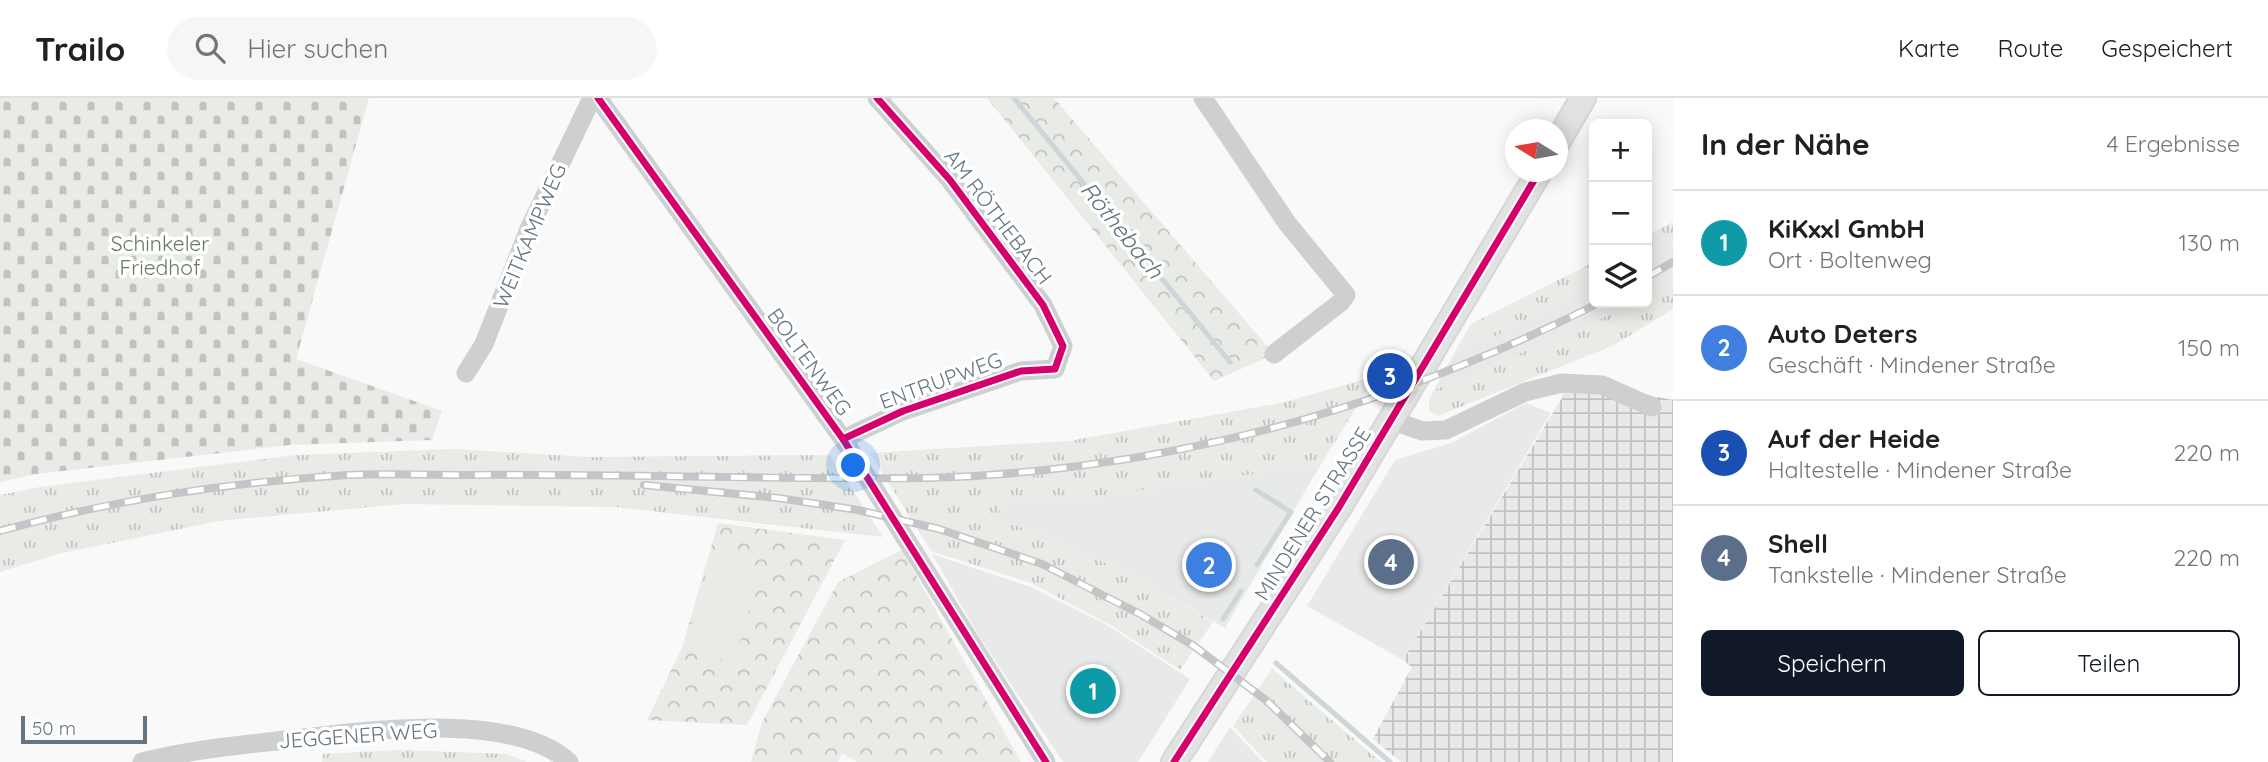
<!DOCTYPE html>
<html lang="de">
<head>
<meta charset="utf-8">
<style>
  :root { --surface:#fff; --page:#f6f6f6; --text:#202124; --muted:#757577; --line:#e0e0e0; --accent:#111827 }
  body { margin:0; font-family:Quicksand,sans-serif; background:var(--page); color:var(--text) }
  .controls { position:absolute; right:21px; top:21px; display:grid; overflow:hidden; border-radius:10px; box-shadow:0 4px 18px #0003 }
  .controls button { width:63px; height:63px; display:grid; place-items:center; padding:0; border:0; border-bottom:2px solid var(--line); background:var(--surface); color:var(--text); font:35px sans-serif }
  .compass { position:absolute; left:1505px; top:21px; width:63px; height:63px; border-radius:50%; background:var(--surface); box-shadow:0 4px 18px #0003; rotate:281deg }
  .scale { position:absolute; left:21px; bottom:18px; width:126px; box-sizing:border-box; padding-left:7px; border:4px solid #657683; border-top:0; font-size:19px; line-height:24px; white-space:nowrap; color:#657683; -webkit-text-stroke:5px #fff; paint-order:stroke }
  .you { position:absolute; left:854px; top:368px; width:24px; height:24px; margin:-18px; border:5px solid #fff; border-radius:50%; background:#1a73e8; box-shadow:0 0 0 10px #1a73e833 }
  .badge { display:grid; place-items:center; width:46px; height:46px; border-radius:50%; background:var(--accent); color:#fff; font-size:23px; font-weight:700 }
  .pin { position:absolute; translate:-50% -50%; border:4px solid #fff; box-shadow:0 2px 7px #0006 }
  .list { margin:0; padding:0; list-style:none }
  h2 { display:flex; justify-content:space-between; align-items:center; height:91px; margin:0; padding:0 28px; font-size:30px }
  h2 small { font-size:23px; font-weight:400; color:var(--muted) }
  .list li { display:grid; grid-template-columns:46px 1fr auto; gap:21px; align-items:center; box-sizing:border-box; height:105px; padding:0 28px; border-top:2px solid var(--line) }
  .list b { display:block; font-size:26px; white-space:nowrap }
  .list p { margin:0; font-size:23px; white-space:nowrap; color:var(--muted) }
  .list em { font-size:23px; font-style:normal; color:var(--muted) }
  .actions { display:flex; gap:14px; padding:21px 28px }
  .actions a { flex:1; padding:16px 0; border:2px solid var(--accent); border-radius:10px; text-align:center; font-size:24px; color:var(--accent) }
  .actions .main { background:var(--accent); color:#fff }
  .icon { flex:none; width:38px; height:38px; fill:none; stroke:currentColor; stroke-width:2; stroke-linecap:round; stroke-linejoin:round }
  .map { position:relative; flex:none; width:1673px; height:664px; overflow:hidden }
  header { display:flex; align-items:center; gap:42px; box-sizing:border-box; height:98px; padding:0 35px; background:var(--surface); border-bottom:2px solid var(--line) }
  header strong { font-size:33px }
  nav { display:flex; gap:38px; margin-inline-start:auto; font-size:24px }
  .search { width:490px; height:63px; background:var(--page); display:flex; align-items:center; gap:18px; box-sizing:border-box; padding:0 24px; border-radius:38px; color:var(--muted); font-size:26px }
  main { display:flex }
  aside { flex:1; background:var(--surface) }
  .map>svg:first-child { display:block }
  .built { fill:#e8e9e9 }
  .industrial { fill:url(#industrial-grid) }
  .grass { fill:url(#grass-tufts) }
  .forest { fill:url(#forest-crowns) }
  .cemetery { fill:url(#cemetery-stones) }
  .pitch { fill:#e8ebe6 }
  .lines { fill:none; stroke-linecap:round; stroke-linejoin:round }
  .stream { stroke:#ced6d9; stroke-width:5 }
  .major-casing { stroke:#d5d6d7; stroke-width:28 }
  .minor { stroke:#cecfd0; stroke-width:19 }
  .major { stroke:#e1e2e2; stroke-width:24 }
  .rail-casing { stroke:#c3c5c6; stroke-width:8 }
  .rail { stroke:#fff; stroke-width:5; stroke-dasharray:16; stroke-linecap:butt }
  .cycleway-casing { stroke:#fff; stroke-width:11 }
  .cycleway { stroke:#d6006c; stroke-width:7 }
  .labels { text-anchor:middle; stroke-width:7; stroke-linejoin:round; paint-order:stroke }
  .street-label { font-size:21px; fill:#657683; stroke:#fff }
  .park-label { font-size:21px; fill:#687a64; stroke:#fff }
  .water-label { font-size:23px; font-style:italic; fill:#60757c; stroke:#fff }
</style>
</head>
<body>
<header>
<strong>Trailo</strong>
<div class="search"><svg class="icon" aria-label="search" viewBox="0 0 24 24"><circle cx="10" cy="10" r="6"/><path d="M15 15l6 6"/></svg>Hier suchen</div>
<nav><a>Karte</a><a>Route</a><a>Gespeichert</a></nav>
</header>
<main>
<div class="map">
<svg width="1673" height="664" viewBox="0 0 1673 664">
  <defs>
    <pattern id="industrial-grid" width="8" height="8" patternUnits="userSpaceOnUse" patternTransform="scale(1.75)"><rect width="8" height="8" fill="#e8e9e9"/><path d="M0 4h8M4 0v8" fill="none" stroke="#c0c1c2"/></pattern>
    <pattern id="grass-tufts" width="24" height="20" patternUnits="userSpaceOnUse" patternTransform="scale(1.75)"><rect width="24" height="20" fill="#e8ebe6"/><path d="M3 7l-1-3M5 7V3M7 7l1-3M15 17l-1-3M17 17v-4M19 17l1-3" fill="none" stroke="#c0c3c0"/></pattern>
    <pattern id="forest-crowns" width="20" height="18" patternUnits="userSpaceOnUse" patternTransform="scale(1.75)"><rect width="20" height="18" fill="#e8ebe6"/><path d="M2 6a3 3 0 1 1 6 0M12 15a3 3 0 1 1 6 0" fill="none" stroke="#c0c3c0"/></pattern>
    <pattern id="cemetery-stones" width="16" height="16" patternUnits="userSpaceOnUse" patternTransform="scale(1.75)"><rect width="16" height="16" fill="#e8ebe6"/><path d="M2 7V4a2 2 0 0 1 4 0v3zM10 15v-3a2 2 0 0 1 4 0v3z" fill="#c0c3c0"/></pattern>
  </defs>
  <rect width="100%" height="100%" fill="#f9f9f9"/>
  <g class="built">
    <polygon points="1673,146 1673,180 1647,195 1647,162"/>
    <polygon points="1594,188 1594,205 1630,205 1603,220 1434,292 1456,252 1488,242"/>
    <polygon points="1526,305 1551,315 1403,562 1307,508 1395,362 1451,345"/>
    <polygon points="1321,366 1225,530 1135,479 1057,443 999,421 1000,407 1101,398"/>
    <polygon points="932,456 1031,489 1107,527 1190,581 1138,664 1063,664 977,535"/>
    <polygon points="1230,629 1263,664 1208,664"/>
  </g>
  <polygon class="industrial" points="1562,285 1602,287 1673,302 1673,664 1401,664 1373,641 1412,569 1403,562 1562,300"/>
  <g class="grass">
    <polygon points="1673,124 1673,146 1647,162 1647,137"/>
    <polygon points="1594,164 1594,188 1488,242 1456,252 1471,226"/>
    <polygon points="1673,180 1673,211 1614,247 1438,318 1429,313 1429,301 1434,292 1603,220 1630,205 1647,205 1647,195"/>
    <polygon points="1376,278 1321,366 1101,398 1000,407 999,421 1057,443 1135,479 1213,524 1180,572 1112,528 1031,485 931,453 870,355 1069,343 1281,305"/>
    <polygon points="454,351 587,359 830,357 883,439 615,409 403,406 219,423 58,456 0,474 0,397 40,389 295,357"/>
    <polygon points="1272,571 1381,664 1267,664 1233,628"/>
    <polygon points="400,652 507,656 527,664 322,664 323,656"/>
  </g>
  <g class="forest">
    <polygon points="987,0 1054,0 1274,256 1214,283"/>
    <polygon points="718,425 845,442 747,627 647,622 682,550"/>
    <polygon points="902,452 1021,664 857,664 842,655 838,664 751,664 762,624 838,484"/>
  </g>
  <polygon class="cemetery" points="0,0 369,0 296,261 442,313 432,342 290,347 36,376 0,384"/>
  <polygon class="pitch" points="712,456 761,470 734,565 685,550"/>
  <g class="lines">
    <g class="stream">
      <polyline points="1014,0 1230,264"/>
      <polyline points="1256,392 1291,414 1257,467"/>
      <polyline points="1223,521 1241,493"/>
      <polyline points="1276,565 1390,664"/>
    </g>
    <defs>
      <g id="major">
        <polyline points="1558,43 1583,0"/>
        <polyline points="1174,664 1339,409 1539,74"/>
      </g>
    </defs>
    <use href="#major" class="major-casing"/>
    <g class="minor">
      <polyline points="598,0 843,341 1046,664"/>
      <polyline points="1203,0 1287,125 1346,197 1341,204 1274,256"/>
      <polyline points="466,275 484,246 529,131 592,0"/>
      <polyline points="1391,322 1422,333 1446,332 1525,294 1562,285 1602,287 1652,309"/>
      <polyline points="843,341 903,313 1021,273 1055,271 1063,248 1043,207 950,82 877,0"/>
      <path d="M142,664C192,651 243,647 294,641C367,633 511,612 569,664"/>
    </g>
    <use href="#major" class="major"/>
    <defs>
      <g id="rail">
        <polyline points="1647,179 1673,164"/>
        <polyline points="644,387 778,400 858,412 939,431 1042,466 1140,516 1194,548 1267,603 1330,664"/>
        <path d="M0,433C113,402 230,384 348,377C386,375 424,377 463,377C575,376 687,379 799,380C862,380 925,382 988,377C1204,362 1407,302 1599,205"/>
      </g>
    </defs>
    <use href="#rail" class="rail-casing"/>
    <use href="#rail" class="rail"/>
    <defs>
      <g id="cycleway">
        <polyline points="598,0 843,341 1046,664"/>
        <polyline points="843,341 903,313 1021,273 1055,271 1063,248 1043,207 950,82 877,0"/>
        <polyline points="1174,664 1339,409 1539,74"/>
      </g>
    </defs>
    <use href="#cycleway" class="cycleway-casing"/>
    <use href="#cycleway" class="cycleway"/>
  </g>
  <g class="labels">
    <g class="street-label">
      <text transform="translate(998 119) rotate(53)" y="7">AM RÖTHEBACH</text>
      <text transform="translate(530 138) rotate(-67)" y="7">WEITKAMPWEG</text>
      <text transform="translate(809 264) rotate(54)" y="7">BOLTENWEG</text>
      <text transform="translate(941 283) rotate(-20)" y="7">ENTRUPWEG</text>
      <text transform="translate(1313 416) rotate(-58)" y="7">MINDENER STRASSE</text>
      <text transform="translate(358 638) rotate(-4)" y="7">JEGGENER WEG</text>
    </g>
    <g class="park-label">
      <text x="160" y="153">Schinkeler<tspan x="160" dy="24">Friedhof</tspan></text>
    </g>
    <g class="water-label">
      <text transform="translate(1122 132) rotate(51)" y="8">Röthebach</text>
    </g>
  </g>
</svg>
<div class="controls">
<button>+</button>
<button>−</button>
<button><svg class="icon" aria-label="layers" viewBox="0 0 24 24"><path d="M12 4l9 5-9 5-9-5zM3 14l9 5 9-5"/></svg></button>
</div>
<svg class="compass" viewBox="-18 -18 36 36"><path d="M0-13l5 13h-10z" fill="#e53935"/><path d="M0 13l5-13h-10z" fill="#757577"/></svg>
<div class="scale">50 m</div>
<div class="you"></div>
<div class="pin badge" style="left:1093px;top:593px;background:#0f9aa8">1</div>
<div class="pin badge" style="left:1209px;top:467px;background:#3f7fe0">2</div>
<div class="pin badge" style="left:1390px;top:278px;background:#1a4fb4">3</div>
<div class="pin badge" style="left:1391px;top:464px;background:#5c6f8a">4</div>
</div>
<aside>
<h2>In der Nähe<small>4 Ergebnisse</small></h2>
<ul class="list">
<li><span class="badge" style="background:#0f9aa8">1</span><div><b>KiKxxl GmbH</b><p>Ort · Boltenweg</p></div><em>130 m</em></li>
<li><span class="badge" style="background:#3f7fe0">2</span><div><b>Auto Deters</b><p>Geschäft · Mindener Straße</p></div><em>150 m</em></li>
<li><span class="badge" style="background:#1a4fb4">3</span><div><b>Auf der Heide</b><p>Haltestelle · Mindener Straße</p></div><em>220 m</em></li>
<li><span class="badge" style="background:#5c6f8a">4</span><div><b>Shell</b><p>Tankstelle · Mindener Straße</p></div><em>220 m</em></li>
</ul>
<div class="actions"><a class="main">Speichern</a><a>Teilen</a></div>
</aside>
</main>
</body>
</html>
